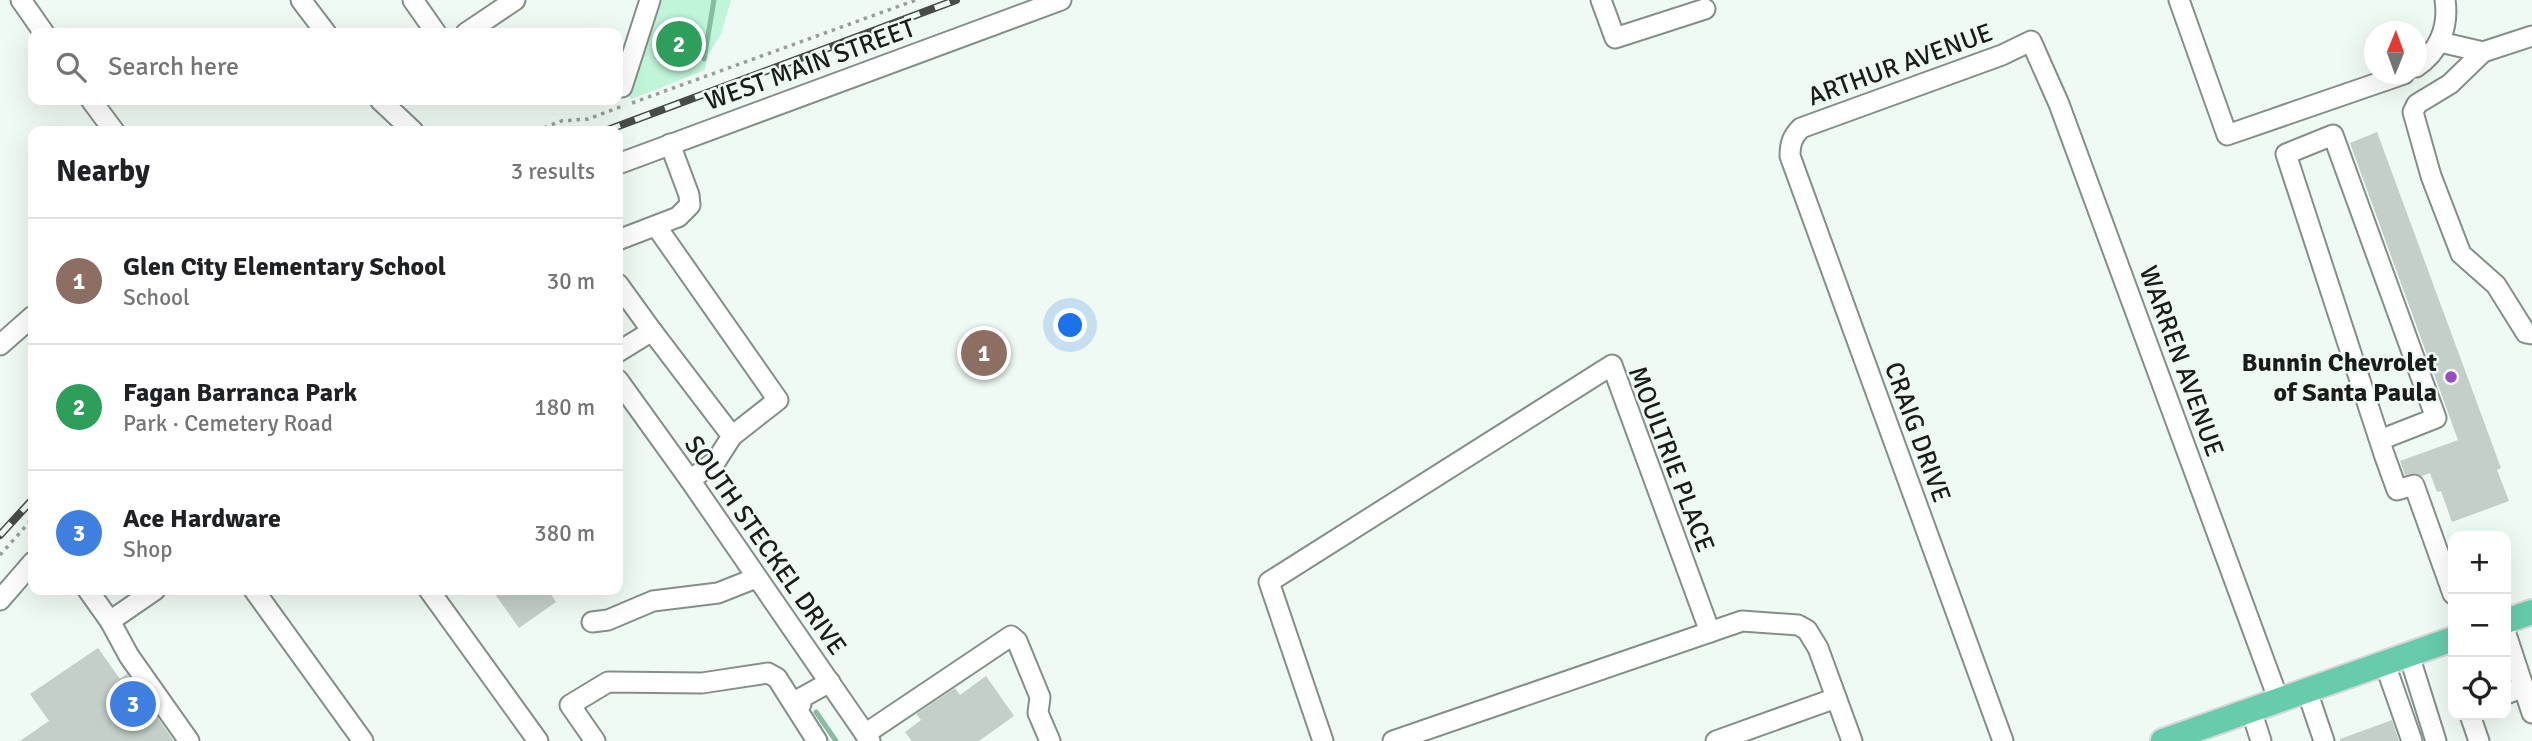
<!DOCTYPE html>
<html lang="en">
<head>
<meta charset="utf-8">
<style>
  :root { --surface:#fff; --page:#f6f6f6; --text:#202124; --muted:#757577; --line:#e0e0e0; --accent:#984ec0 }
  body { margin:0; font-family:Signika,sans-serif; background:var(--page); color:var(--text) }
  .controls { position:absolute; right:21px; bottom:21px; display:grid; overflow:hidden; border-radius:14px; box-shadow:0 7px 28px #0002 }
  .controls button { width:63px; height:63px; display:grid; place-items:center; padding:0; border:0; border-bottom:2px solid var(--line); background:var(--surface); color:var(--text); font:35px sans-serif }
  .compass { position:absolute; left:2364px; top:21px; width:63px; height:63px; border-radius:50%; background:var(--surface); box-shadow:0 7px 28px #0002; rotate:1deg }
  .you { position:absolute; left:1071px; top:326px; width:24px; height:24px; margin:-18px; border:5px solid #fff; border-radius:50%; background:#1a73e8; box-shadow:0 0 0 10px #1a73e833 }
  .badge { display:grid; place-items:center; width:46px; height:46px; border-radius:50%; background:var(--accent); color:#fff; font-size:23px; font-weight:700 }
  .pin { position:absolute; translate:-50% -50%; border:4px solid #fff; box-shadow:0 2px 7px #0006 }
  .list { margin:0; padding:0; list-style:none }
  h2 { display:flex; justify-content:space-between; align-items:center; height:91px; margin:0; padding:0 28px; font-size:30px }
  h2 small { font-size:23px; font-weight:400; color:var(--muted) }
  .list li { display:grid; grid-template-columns:46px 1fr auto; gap:21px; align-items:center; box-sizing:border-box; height:126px; padding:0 28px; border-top:2px solid var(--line) }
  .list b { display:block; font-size:26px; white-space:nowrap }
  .list p { margin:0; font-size:23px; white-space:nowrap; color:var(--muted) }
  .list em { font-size:23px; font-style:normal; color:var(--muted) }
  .icon { flex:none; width:38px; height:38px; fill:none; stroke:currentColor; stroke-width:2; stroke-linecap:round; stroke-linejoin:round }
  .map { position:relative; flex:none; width:2532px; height:741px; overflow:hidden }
  .search { position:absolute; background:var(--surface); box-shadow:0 7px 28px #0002; left:28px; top:28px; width:595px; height:77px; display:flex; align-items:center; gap:18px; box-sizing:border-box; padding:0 24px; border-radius:14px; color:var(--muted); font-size:26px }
  .panel { position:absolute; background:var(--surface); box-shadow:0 7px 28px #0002; left:28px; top:126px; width:595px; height:469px; border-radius:14px }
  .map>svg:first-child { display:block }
  .green { fill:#c1f5da }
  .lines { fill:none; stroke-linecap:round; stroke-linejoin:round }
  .stream { stroke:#87bca1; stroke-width:5 }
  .building { fill:#c4cfc9 }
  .minor-casing { stroke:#858f8a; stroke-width:23 }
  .major-casing { stroke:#d6d6d6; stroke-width:28 }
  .path { stroke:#989f9b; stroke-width:3.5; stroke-dasharray:3.5 5; stroke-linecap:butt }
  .minor { stroke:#fff; stroke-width:19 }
  .major { stroke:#66ccac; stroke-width:24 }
  .rail-casing { stroke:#474c49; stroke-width:8 }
  .rail { stroke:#f0faf4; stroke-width:5; stroke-dasharray:16; stroke-linecap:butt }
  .poi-dot { fill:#984ec0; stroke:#f0faf4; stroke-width:2.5 }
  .labels { text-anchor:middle; stroke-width:5; stroke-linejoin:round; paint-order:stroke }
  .street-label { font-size:26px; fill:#191c1a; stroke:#f0faf4 }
  .poi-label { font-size:26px; font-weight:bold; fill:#191c1a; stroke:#f0faf4; text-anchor:end }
</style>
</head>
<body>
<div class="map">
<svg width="2532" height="741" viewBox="0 0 2532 741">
  <rect width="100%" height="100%" fill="#f0faf4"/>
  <polygon class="green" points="658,0 731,0 721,34 708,55 705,70 632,99 627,95"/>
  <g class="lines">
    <g class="stream">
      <polyline points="704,59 714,0"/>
      <polyline points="816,712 836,741"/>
    </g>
  </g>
  <g class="building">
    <polygon points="2377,132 2501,468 2497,470 2509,501 2452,522 2441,491 2437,492 2430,473 2422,476 2416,473 2405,475 2400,461 2458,440 2350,143"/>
    <polygon points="492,590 548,590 556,602 519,628"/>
    <polygon points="98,648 120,679 127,674 174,741 20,741 49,721 30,694"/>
    <polygon points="986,676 1014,716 979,741 912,741 905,732 921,720 916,714 955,688 960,695"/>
    <polygon points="2392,720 2399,741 2340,741 2340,739"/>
  </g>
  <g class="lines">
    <defs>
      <g id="minor">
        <polyline points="21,0 44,33"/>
        <polyline points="301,0 326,33"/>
        <polyline points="413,0 436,33"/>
        <polyline points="1601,0 1615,38 1705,9"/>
        <polyline points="2179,0 2227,135 2404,74"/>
        <polyline points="466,33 515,0"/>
        <polyline points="2532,36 2483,52 2450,84 2417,104 2413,112 2431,176 2461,254 2496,285 2526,333 2532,334"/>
        <polyline points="2440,42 2483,52"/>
        <path d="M2416,67C2439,52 2449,27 2445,0"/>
        <polyline points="622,87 650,0"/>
        <polyline points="91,100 114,131"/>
        <polyline points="380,100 413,131"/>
        <polyline points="618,164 1061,0"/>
        <polyline points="656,226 778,400 732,436"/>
        <polyline points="618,240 678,217 690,205 689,195 670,144"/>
        <polyline points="618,284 652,331"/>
        <polyline points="0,345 33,316"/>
        <polyline points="618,352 652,331 732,436 716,461 690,480"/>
        <polyline points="618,380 690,480 870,741"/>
        <polyline points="2380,440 2436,418 2333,135 2286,154 2384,454 2397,490 2414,485 2453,594"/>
        <polyline points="88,590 110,621 155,590"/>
        <polyline points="254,590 363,741"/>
        <polyline points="429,590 538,741"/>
        <polyline points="0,600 33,562"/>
        <polyline points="110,621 129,656 189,741"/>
        <polyline points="592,622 608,620 653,601 718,593 756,578"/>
        <polyline points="1710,632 1742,621 1798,625 1807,630 1818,648 1852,741"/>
        <polyline points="2506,634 2532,713"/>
        <polyline points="2409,655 2436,741"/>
        <polyline points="2385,664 2412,741"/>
        <polyline points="2307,691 2324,741"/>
        <polyline points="2506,694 2523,687"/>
        <polyline points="801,704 801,698 830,682"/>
        <polyline points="2251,710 2261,741"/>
        <polyline points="2470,715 2479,741"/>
        <polyline points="865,734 1011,636 1017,641 1040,697 1038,713 1050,741"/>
        <polyline points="595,741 570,705 608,682 702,683 768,673 777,678 817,741"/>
        <polyline points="1323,741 1269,582 1612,365 1710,632 1393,741"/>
        <polyline points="1716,741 1836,698"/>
        <path d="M2003,741L1790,156C1790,144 1792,137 1801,128L2002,55L2031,41L2059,104L2279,701"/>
      </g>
      <g id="major">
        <polyline points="2506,621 2532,612"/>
        <polyline points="2163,741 2453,639"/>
      </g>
    </defs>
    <use href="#minor" class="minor-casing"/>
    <use href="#major" class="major-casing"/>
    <g class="path">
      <polyline points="632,103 916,0"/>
      <polyline points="536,131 561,121 588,119 625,105"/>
      <polyline points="0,555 33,518"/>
    </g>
    <use href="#minor" class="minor"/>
    <use href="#major" class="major"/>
    <defs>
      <g id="rail">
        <polyline points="605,131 956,0"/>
        <polyline points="0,535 33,499"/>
      </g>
    </defs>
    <use href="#rail" class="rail-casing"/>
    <use href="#rail" class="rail"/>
  </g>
  <circle class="poi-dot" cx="2451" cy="377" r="7"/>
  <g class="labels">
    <g class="street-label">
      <text transform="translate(810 64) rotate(-20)" y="9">WEST MAIN STREET</text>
      <text transform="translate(1900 64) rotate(-20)" y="9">ARTHUR AVENUE</text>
      <text transform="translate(2182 361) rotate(70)" y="9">WARREN AVENUE</text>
      <text transform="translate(1918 432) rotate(70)" y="9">CRAIG DRIVE</text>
      <text transform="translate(1672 459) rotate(69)" y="9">MOULTRIE PLACE</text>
      <text transform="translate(766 545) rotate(55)" y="9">SOUTH STECKEL DRIVE</text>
    </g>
    <g class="poi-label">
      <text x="2437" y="371">Bunnin Chevrolet<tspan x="2437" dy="30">of Santa Paula</tspan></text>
    </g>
  </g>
</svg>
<div class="controls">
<button>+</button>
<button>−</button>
<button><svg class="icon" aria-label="locate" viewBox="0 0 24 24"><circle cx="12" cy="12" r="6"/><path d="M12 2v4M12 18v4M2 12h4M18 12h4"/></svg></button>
</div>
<svg class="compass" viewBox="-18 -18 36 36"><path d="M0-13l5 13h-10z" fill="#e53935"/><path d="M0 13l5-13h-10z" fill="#757577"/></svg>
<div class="you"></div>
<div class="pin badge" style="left:984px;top:353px;background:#8d6e63">1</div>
<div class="pin badge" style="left:679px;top:44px;background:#2e9e5b">2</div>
<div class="pin badge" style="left:133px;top:704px;background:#3f7fe0">3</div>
<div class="search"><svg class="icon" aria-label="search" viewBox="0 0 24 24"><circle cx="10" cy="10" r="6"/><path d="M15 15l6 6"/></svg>Search here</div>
<section class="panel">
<h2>Nearby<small>3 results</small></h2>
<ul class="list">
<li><span class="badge" style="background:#8d6e63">1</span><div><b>Glen City Elementary School</b><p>School</p></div><em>30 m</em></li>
<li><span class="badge" style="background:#2e9e5b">2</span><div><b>Fagan Barranca Park</b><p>Park · Cemetery Road</p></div><em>180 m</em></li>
<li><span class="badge" style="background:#3f7fe0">3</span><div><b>Ace Hardware</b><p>Shop</p></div><em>380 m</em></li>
</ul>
</section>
</div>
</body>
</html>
